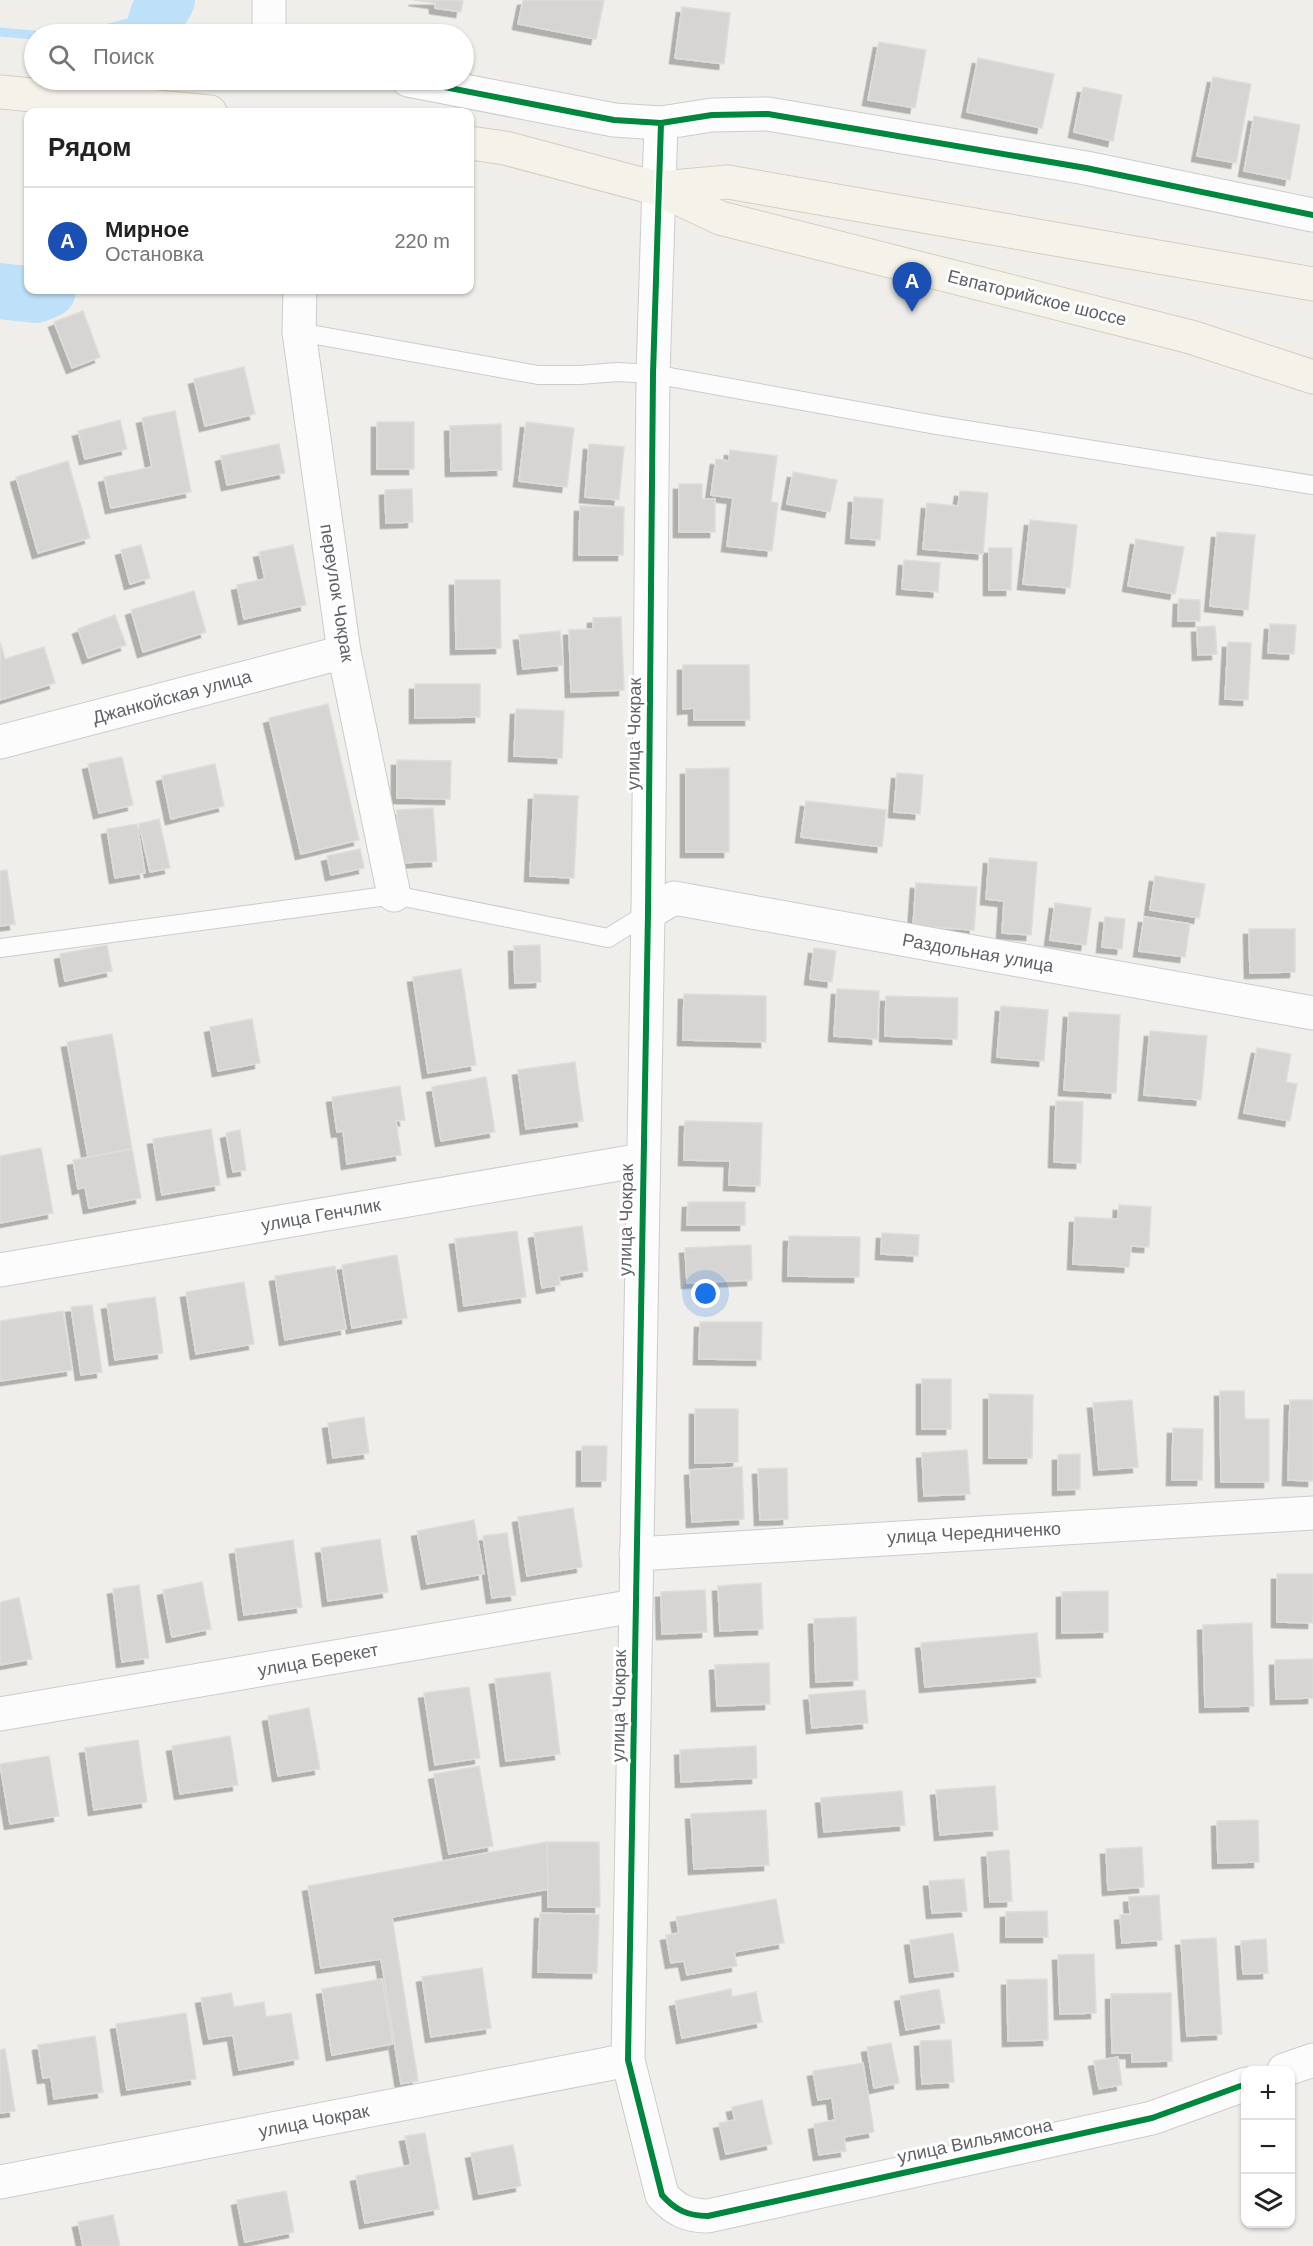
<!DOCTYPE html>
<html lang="ru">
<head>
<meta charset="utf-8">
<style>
  :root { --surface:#fff; --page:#f2f2f2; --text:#222; --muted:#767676; --line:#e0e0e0; --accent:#919496 }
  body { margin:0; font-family:Helvetica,sans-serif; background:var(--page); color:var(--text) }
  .controls { position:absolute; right:18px; bottom:18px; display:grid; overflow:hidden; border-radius:12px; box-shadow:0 2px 4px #0004 }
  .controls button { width:54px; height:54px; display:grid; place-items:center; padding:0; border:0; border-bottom:2px solid var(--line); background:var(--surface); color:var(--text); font:30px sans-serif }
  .you { position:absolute; left:706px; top:1294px; width:21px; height:21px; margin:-15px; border:4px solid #fff; border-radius:50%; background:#1a73e8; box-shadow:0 0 0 9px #1a73e833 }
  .badge { display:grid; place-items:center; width:39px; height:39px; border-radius:50%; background:var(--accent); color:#fff; font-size:20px; font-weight:700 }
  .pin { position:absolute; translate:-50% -50px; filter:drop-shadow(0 2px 3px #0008) }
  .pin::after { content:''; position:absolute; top:32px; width:21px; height:18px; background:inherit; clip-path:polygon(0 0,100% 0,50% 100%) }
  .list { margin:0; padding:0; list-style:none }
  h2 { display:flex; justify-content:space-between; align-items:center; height:78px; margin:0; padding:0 24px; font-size:26px }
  h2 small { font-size:20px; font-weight:400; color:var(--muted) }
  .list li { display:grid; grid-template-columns:39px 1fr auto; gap:18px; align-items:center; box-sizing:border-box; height:108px; padding:0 24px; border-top:2px solid var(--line) }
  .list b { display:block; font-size:22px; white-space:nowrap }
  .list p { margin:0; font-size:20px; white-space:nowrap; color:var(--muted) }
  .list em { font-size:20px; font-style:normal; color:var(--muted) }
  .icon { flex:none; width:33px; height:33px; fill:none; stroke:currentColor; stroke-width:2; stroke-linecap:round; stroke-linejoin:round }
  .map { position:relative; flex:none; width:1313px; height:2246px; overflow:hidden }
  .search { position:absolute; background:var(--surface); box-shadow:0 2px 4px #0004; left:24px; top:24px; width:450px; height:66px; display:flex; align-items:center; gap:15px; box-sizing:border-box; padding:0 21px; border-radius:33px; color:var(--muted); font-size:22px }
  .panel { position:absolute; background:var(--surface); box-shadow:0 2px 4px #0004; left:24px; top:108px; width:450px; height:186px; border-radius:12px }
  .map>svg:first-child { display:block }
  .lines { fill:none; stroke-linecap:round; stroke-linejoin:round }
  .stream { stroke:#bfe0f9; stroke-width:9 }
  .river { stroke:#bfe0f9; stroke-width:56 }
  .building { fill:#d6d5d3; stroke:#deddd9; stroke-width:1.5; filter:url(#shadow) }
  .service-casing { stroke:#cbcccc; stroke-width:20 }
  .minor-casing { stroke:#cbcccc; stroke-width:35 }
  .primary-casing { stroke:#d7ceb8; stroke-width:35 }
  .service { stroke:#fdfcfc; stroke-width:18 }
  .minor { stroke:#fdfcfc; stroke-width:33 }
  .primary { stroke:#f4f2e9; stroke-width:33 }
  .cycleway-casing { stroke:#fff; stroke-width:10 }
  .cycleway { stroke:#00873e; stroke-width:6 }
  .labels { text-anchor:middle; stroke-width:6; stroke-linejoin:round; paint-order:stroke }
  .street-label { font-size:18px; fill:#5f6368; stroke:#fff }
</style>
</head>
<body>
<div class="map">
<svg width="1313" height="2246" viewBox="0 0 1313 2246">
  <defs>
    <filter id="shadow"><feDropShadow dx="-5.5" dy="5.5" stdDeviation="0" flood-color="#0004"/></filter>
  </defs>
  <rect width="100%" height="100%" fill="#efeeea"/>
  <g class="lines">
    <g class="stream">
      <polyline points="0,32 34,35"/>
      <polyline points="86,34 158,15"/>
    </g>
    <g class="river">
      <polyline points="152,34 158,15 167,0"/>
      <polyline points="0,291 36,295 48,290"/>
    </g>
  </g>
  <g class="building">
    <polygon points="414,0 463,0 461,12 435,8 435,3"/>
    <polygon points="523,0 604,0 596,39 518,24"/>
    <polygon points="682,7 730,13 724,64 675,58"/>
    <polygon points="879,42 926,50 915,108 868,100"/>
    <polygon points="978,58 1054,74 1042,128 967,112"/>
    <polygon points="1213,77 1251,84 1236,163 1197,156"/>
    <polygon points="1083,87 1122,95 1113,141 1074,132"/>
    <polygon points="1254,116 1300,125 1290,180 1244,171"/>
    <polygon points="83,311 100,357 72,368 54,322"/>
    <polygon points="244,367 255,414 205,426 194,379"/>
    <polygon points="175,411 191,492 111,508 104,477 152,467 142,418"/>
    <polygon points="120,420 127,449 85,459 78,431"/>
    <rect x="377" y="422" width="37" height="47"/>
    <polygon points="526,422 574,428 567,487 519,481"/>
    <polygon points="501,424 502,470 451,471 450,426"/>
    <polygon points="279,444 285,473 227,485 221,456"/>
    <polygon points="589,444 624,447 619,500 585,497"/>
    <polygon points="730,450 777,456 771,502 778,503 772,551 727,546 733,498 711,495 716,459 729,461"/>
    <polygon points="68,461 90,538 38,553 16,477"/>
    <polygon points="793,472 837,480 830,512 787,504"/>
    <polygon points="679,484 702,484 702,499 715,499 715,532 679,532"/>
    <polygon points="412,489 413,522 386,523 385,490"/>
    <polygon points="960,491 988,493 983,554 923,549 927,503 958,506"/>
    <polygon points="854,497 883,499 880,540 851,538"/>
    <polygon points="580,506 624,507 623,555 579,555"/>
    <polygon points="1030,520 1077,525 1070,588 1023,584"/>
    <polygon points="1217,532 1255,535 1248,610 1210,606"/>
    <polygon points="1136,539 1184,547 1175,594 1128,586"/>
    <polygon points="141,545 150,578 130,584 121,550"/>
    <polygon points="293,545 306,605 244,619 237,585 265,579 259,552"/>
    <polygon points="989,548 1012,548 1011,590 989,590"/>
    <polygon points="904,560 940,563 938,592 902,589"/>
    <polygon points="455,580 500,580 501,648 456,649"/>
    <polygon points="194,591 206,632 143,652 131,610"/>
    <polygon points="1179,599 1200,600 1200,621 1178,621"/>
    <polygon points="115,615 126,645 88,658 78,629"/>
    <polygon points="621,617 624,690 571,692 569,630 593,629 593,618"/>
    <polygon points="1270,624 1296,625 1294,654 1268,653"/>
    <polygon points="1215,626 1217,654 1198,655 1197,627"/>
    <polygon points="560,631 563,665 523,669 519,635"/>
    <polygon points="0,642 5,659 44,647 55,683 0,700"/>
    <polygon points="1228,642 1251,643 1248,700 1225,699"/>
    <polygon points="683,665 749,665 750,720 694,720 694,708 683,709"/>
    <polygon points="415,684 480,684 480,717 415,718"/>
    <polygon points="328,704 359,840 301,854 269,718"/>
    <polygon points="516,709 564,711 562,758 514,756"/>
    <polygon points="122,757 133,805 99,813 88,764"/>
    <polygon points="397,760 451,761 450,799 397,798"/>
    <polygon points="215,764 224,806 171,819 162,776"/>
    <polygon points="729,768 729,852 686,852 686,769"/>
    <polygon points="897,773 923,775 920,814 894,812"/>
    <polygon points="534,794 578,796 574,878 530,876"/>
    <polygon points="806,801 886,810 882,847 801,837"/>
    <polygon points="433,808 437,861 400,863 397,810"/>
    <polygon points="159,819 170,868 150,872 139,824"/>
    <polygon points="137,824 145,873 115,878 107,829"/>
    <polygon points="360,849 364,868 331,875 327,856"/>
    <polygon points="989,858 1037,862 1031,935 1002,933 1004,901 986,899"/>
    <polygon points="7,870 15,924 0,926 0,871"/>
    <polygon points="1155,876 1205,884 1199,918 1150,910"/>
    <polygon points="916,883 977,887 974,930 913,926"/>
    <polygon points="1055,903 1091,908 1086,945 1050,940"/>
    <polygon points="1105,917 1125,919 1122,949 1102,947"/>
    <polygon points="1144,917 1190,924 1185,957 1139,951"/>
    <polygon points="1249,929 1295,929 1295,972 1250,973"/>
    <polygon points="107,945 112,971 65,981 60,954"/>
    <polygon points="540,945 541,982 515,983 514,946"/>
    <polygon points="814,948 836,951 832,982 810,979"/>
    <polygon points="461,969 476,1065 428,1073 413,977"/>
    <polygon points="837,989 879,991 877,1039 834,1036"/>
    <polygon points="684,994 766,996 766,1042 683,1040"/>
    <polygon points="886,996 958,998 957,1039 885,1036"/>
    <polygon points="1001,1006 1048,1010 1044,1061 997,1057"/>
    <polygon points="1069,1012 1120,1015 1116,1093 1064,1090"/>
    <polygon points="252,1019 260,1063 218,1071 210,1027"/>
    <polygon points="1150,1031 1207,1036 1201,1100 1144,1095"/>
    <polygon points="112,1034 132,1149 88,1157 67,1042"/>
    <polygon points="1257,1048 1291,1054 1286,1082 1297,1084 1290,1121 1244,1113"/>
    <polygon points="575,1062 583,1121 526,1129 518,1070"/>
    <polygon points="486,1077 495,1132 441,1141 432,1087"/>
    <polygon points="400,1086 405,1120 396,1121 401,1155 347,1164 343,1131 337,1132 332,1097"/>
    <polygon points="1056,1101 1083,1102 1081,1163 1054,1162"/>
    <polygon points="685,1121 762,1123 760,1186 729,1185 730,1161 684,1160"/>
    <polygon points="211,1129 220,1185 162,1195 153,1139"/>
    <polygon points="240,1130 246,1170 233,1172 226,1133"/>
    <polygon points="41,1148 53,1213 0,1223 0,1156"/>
    <polygon points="132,1149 141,1198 89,1208 85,1187 78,1189 73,1160"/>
    <polygon points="688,1202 745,1202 745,1225 687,1225"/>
    <polygon points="1119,1205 1151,1207 1149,1247 1131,1246 1129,1267 1073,1264 1075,1217 1118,1219"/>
    <polygon points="582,1226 588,1271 559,1276 560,1285 542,1288 534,1233"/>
    <polygon points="517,1231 526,1297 464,1306 455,1239"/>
    <polygon points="882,1233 919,1235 918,1256 881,1254"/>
    <polygon points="789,1236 860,1237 859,1277 788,1276"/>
    <polygon points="751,1245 752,1280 687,1283 685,1248"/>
    <polygon points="397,1255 407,1318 352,1328 342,1265"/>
    <polygon points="335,1266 346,1329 285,1340 275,1276"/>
    <polygon points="244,1282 254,1344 196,1354 186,1292"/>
    <polygon points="155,1297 163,1353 115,1360 107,1304"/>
    <polygon points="92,1305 102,1372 81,1375 71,1307"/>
    <polygon points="63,1311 72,1370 0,1381 0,1321"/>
    <polygon points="700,1322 762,1322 761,1360 699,1359"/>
    <rect x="922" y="1379" width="29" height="50"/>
    <polygon points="1220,1391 1244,1391 1245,1419 1269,1419 1269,1482 1221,1482"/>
    <polygon points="989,1394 1033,1395 1032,1458 989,1458"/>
    <polygon points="1132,1400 1138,1467 1099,1470 1093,1403"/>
    <polygon points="1290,1400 1313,1400 1313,1481 1288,1480"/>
    <polygon points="695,1409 738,1409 738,1462 695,1463"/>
    <polygon points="364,1417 369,1453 333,1458 328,1423"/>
    <polygon points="1173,1428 1203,1429 1202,1480 1172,1480"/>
    <polygon points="582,1446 607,1446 606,1481 582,1481"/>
    <polygon points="967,1450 970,1494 924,1496 922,1453"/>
    <polygon points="1080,1454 1080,1489 1058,1490 1058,1455"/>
    <polygon points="742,1467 744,1519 692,1522 690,1470"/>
    <polygon points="787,1468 788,1519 760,1520 758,1469"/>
    <polygon points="573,1508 582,1567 527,1576 518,1517"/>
    <polygon points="474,1520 484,1574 427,1584 417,1531"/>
    <polygon points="507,1533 516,1595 492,1598 483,1536"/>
    <polygon points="380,1539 388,1592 328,1601 321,1548"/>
    <polygon points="293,1540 302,1607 244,1615 235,1549"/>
    <polygon points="1277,1574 1313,1574 1313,1623 1277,1622"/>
    <polygon points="202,1582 211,1629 172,1637 163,1590"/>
    <polygon points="761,1583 763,1629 720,1631 718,1586"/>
    <polygon points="139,1585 149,1658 122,1662 113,1589"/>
    <polygon points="705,1590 707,1632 662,1634 661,1592"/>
    <polygon points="1108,1591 1108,1632 1062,1633 1062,1592"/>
    <polygon points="19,1598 32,1659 0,1665 0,1602"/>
    <polygon points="856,1617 858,1680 816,1682 814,1619"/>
    <polygon points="1252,1623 1254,1706 1205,1707 1203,1625"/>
    <polygon points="1037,1633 1041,1677 925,1687 921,1643"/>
    <polygon points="1313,1659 1313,1698 1276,1699 1275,1660"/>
    <polygon points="769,1663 770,1704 717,1706 715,1665"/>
    <polygon points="550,1672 560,1754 506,1761 495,1679"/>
    <polygon points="469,1687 480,1758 435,1765 424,1693"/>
    <polygon points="865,1690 868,1723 812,1728 809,1695"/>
    <polygon points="309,1708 320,1769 278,1776 268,1716"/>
    <polygon points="230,1736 238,1785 180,1794 172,1746"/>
    <polygon points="138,1740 147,1802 94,1810 85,1748"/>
    <polygon points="756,1746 757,1778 681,1782 680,1750"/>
    <polygon points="49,1756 59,1816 10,1824 0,1764"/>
    <polygon points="479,1766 493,1846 449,1854 434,1774"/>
    <polygon points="995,1786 998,1830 940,1835 936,1790"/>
    <polygon points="902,1791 905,1825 824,1832 821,1798"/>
    <polygon points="766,1810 769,1865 694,1869 691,1814"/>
    <polygon points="1258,1820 1259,1862 1218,1863 1217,1821"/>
    <polygon points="547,1842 599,1842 600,1907 548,1907"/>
    <polygon points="547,1842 548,1889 392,1917 418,2081 401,2084 381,1959 321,1968 308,1886"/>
    <polygon points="1142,1847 1144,1887 1108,1890 1106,1849"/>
    <polygon points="1009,1850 1012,1901 990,1902 987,1852"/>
    <polygon points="964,1879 967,1911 932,1913 929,1881"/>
    <polygon points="1159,1895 1162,1940 1122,1943 1120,1915 1130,1914 1129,1897"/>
    <polygon points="776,1899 784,1943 734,1952 737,1966 687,1975 684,1961 671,1963 666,1935 679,1933 676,1917"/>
    <polygon points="1047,1911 1048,1937 1006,1937 1006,1912"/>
    <polygon points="540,1913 599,1915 597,1973 538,1972"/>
    <polygon points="953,1933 959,1971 915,1977 910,1940"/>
    <polygon points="1216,1938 1222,2034 1187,2036 1181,1940"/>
    <polygon points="1266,1939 1268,1973 1243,1974 1241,1941"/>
    <polygon points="1094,1954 1096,2013 1060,2014 1058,1955"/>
    <polygon points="482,1968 491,2028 431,2037 422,1977"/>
    <polygon points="382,1979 393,2044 332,2055 322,1989"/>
    <polygon points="1047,1979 1048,2040 1008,2041 1007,1980"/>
    <polygon points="731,1989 732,1997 756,1992 762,2022 682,2038 675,2001"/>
    <polygon points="939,1989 945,2023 906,2030 900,1996"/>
    <polygon points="231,1993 234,2007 264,2002 266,2017 291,2013 299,2059 239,2070 233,2035 209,2039 201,1998"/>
    <polygon points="1171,1993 1172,2061 1132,2062 1132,2053 1112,2053 1111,1994"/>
    <polygon points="186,2013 196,2079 127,2090 116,2024"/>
    <polygon points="95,2036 103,2092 54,2099 51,2077 43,2078 38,2045"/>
    <polygon points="951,2040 954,2082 922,2084 920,2041"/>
    <polygon points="891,2043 899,2083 874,2088 867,2047"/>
    <polygon points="5,2049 15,2111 0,2113 0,2050"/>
    <polygon points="1118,2057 1122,2085 1099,2089 1094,2061"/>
    <polygon points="863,2063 874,2132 844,2137 846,2151 819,2155 814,2124 835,2120 832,2098 818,2100 813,2071"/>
    <polygon points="762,2100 772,2144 726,2154 719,2123 735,2120 732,2107"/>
    <polygon points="425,2133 439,2209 365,2223 356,2176 411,2165 405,2136"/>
    <polygon points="513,2145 521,2186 479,2194 471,2153"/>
    <polygon points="286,2191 294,2232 245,2242 237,2200"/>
    <polygon points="113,2215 120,2246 83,2246 78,2222"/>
  </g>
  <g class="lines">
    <defs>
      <g id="service">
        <polyline points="299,332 538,375 580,375 617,372 653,374 936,425 1313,485"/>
        <polyline points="0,948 394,895 608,938 648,913"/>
      </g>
      <g id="minor">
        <polyline points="269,0 269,34"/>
        <polyline points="408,80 614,120 661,123 712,115 768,114 1086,168 1313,215"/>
        <path d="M661,123L653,374L648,913L628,2060L662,2195C675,2210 688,2216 708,2216L1152,2118L1246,2084"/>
        <polyline points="300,290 299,332 344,652 394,895"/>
        <polyline points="0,742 344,652"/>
        <polyline points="648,913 674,898 1313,1013"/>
        <polyline points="0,1270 642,1160"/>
        <polyline points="636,1554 1313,1513"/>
        <polyline points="0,1714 635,1606"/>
        <polyline points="1284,2070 1313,2060"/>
        <polyline points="0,2182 628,2060"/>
      </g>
      <g id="primary">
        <polyline points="0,92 210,112"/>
        <polyline points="470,143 505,148 659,189 720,218 1191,337 1313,377"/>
        <polyline points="661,188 728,182 1313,284"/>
      </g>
    </defs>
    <use href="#service" class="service-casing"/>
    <use href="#minor" class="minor-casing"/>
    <use href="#primary" class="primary-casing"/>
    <use href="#service" class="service"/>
    <use href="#minor" class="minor"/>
    <use href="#primary" class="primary"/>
    <defs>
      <g id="cycleway">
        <polyline points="408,80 614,120 661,123 712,115 768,114 1086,168 1313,215"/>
        <path d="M661,123L653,374L648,913L628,2060L662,2195C675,2210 688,2216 708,2216L1152,2118L1246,2084"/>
      </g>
    </defs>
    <use href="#cycleway" class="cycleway-casing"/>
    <use href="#cycleway" class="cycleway"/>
  </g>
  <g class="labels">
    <g class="street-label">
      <text transform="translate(1037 298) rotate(14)" y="6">Евпаторийское шоссе</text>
      <text transform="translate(337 593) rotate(81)" y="6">переулок Чокрак</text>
      <text transform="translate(172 697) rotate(-15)" y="6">Джанкойская улица</text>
      <text transform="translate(634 734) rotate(-89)" y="6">улица Чокрак</text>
      <text transform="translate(978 953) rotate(10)" y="6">Раздольная улица</text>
      <text transform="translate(321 1215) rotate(-10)" y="6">улица Генчлик</text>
      <text transform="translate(626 1220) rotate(-89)" y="6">улица Чокрак</text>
      <text transform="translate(974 1533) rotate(-3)" y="6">улица Чередниченко</text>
      <text transform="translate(318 1660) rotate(-10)" y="6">улица Берекет</text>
      <text transform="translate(619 1706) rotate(-89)" y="6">улица Чокрак</text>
      <text transform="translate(314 2121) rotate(-11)" y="6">улица Чокрак</text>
      <text transform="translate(975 2141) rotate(-12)" y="6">улица Вильямсона</text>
    </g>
  </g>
</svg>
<div class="controls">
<button>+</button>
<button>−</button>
<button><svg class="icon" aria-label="layers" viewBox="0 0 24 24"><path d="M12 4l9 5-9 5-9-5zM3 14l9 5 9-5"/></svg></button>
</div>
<div class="you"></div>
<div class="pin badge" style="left:912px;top:312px;background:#1a4fb4">A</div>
<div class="search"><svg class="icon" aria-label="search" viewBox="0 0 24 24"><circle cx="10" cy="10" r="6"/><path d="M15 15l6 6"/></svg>Поиск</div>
<section class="panel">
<h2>Рядом<small></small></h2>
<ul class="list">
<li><span class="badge" style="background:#1a4fb4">A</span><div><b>Мирное</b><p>Остановка</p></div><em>220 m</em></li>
</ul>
</section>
</div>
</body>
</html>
